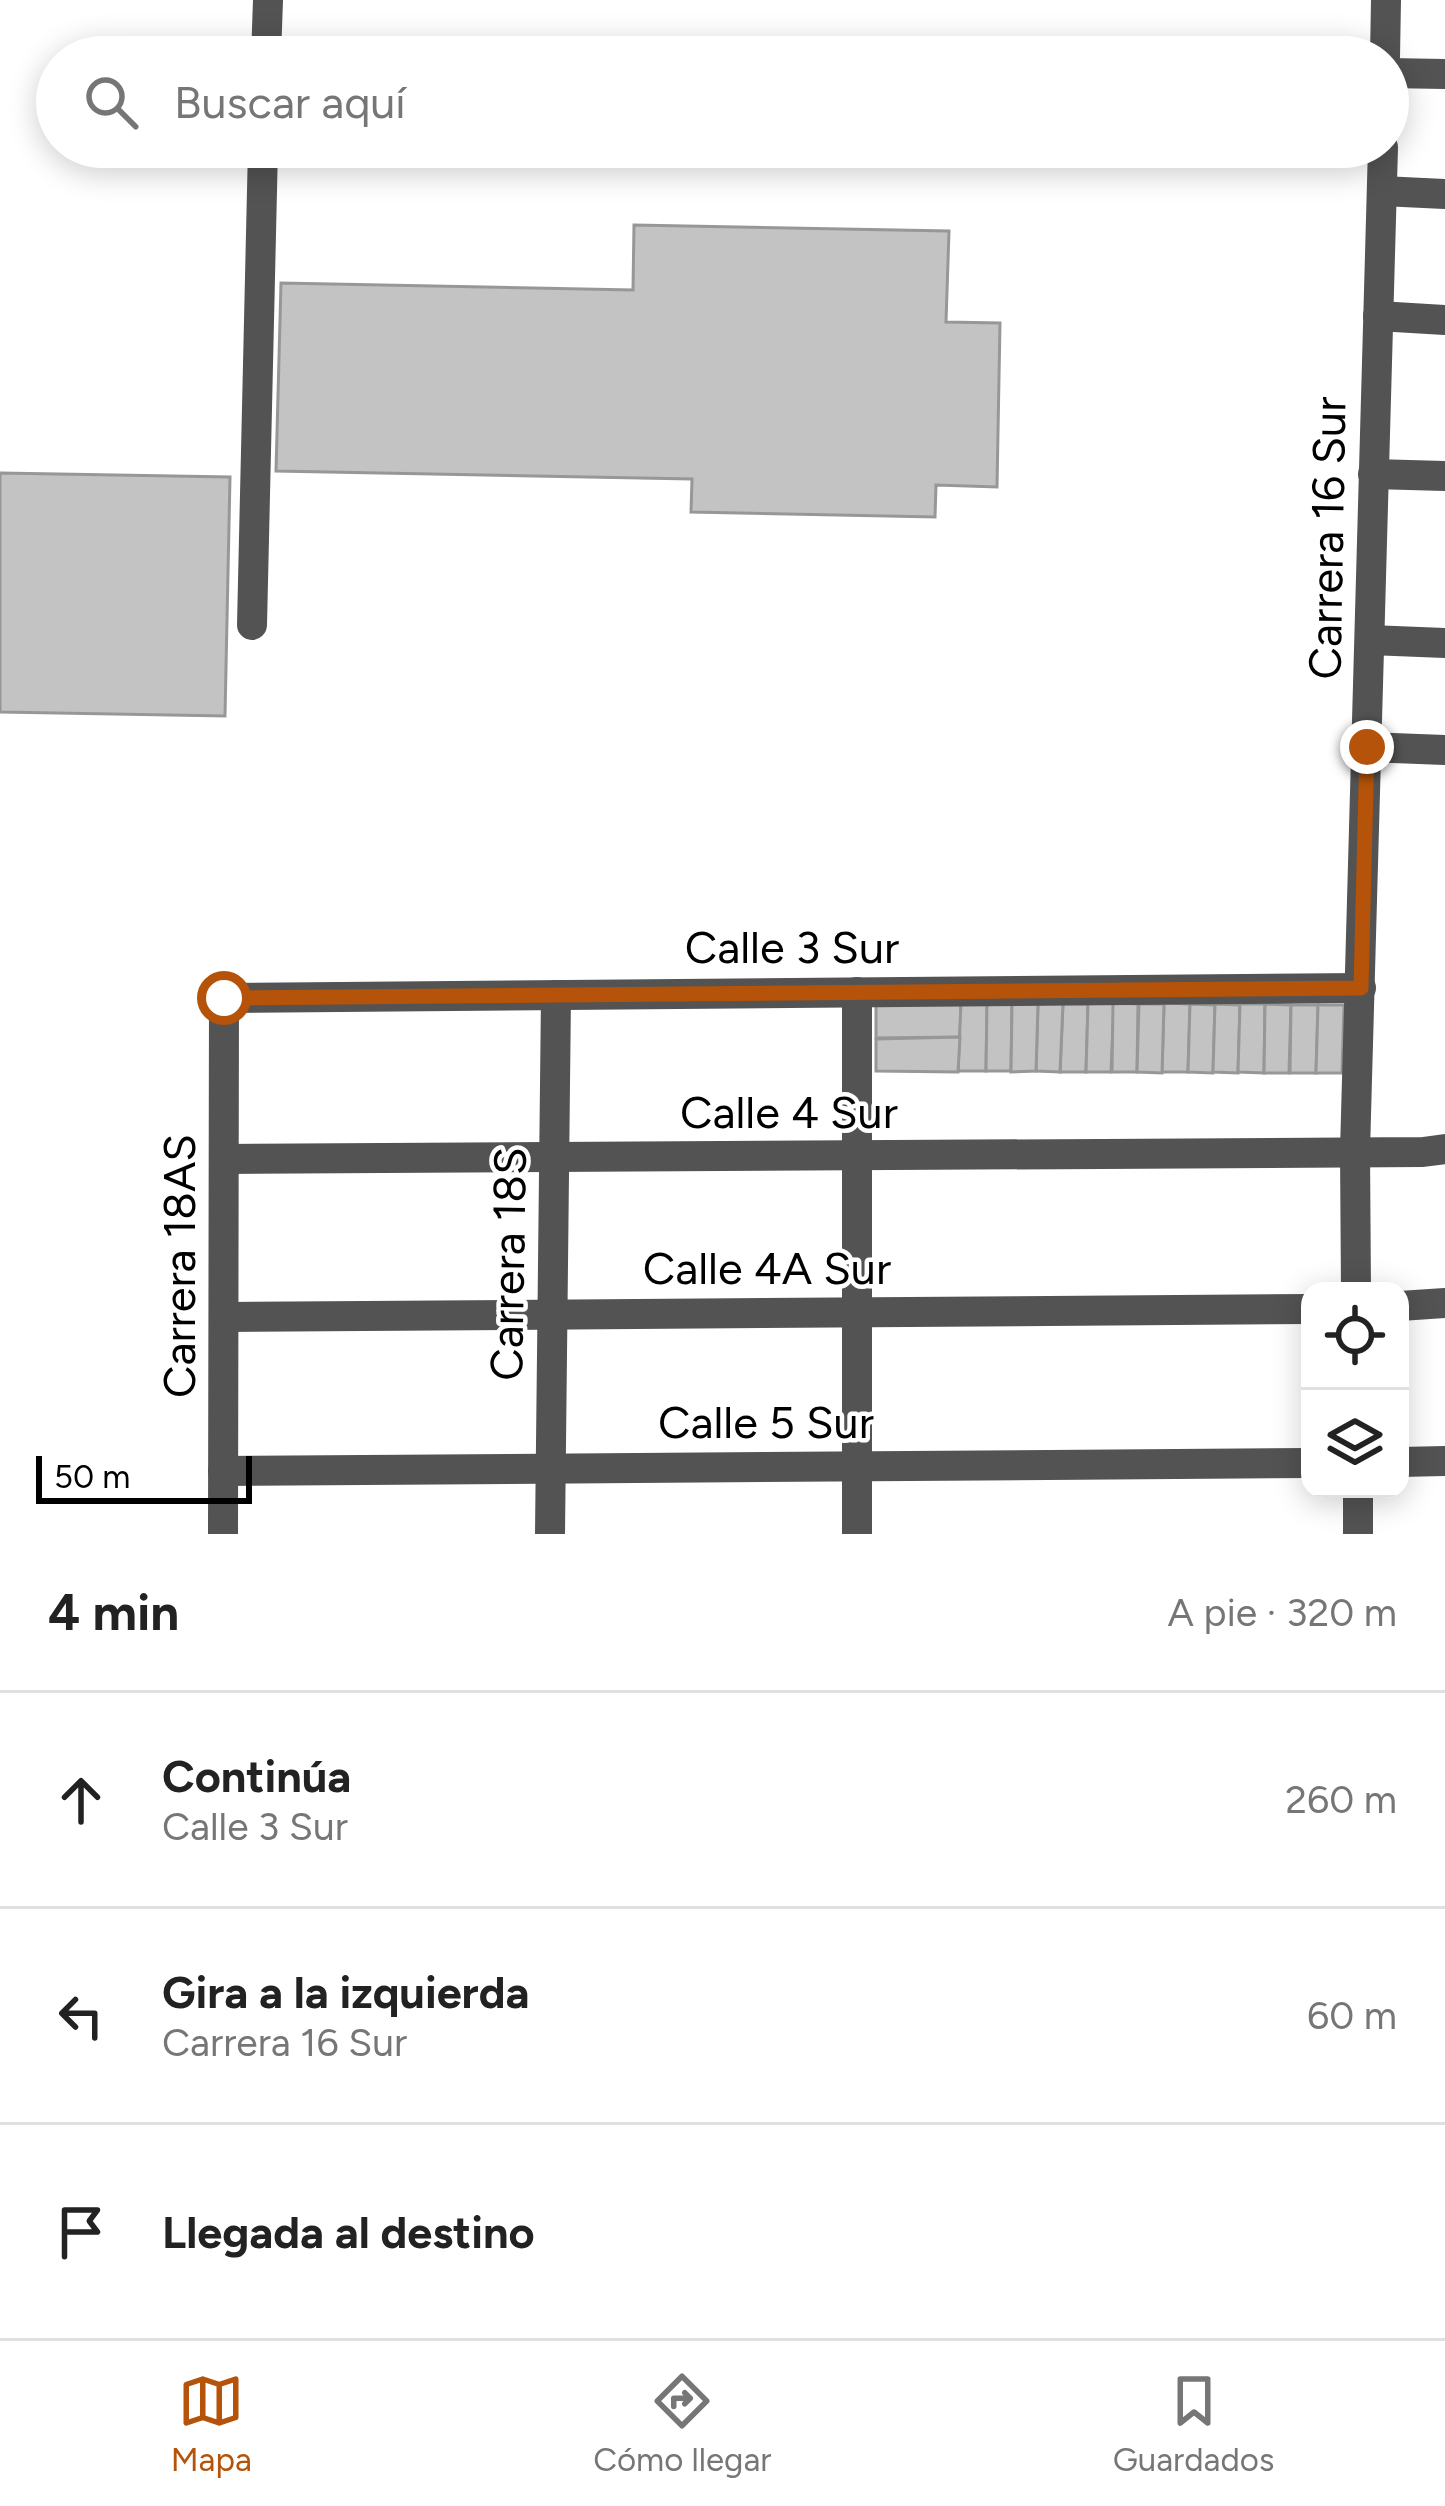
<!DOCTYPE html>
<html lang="es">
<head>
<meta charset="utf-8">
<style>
  :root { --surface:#fff; --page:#f6f6f6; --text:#222; --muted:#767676; --line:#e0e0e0; --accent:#b45309 }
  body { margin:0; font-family:Figtree,sans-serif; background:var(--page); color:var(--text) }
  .controls { position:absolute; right:36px; bottom:36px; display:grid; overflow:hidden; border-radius:24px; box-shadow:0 6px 30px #0003 }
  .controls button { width:108px; height:108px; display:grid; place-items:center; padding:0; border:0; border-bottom:3px solid var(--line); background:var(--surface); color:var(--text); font:60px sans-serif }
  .scale { position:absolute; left:36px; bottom:30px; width:216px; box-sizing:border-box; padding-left:12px; border:6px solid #000; border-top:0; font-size:33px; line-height:42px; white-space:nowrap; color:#000; -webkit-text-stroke:9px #fff; paint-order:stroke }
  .stop { position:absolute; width:36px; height:36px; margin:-27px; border:9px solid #b45309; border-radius:50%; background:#fff }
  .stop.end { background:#b45309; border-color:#fff; box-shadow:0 3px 12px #0008 }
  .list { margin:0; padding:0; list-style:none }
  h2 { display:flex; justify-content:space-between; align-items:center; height:156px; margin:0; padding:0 48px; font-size:51px }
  h2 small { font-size:39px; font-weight:400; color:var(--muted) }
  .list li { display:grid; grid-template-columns:78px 1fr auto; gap:36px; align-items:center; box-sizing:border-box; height:216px; padding:0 48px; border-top:3px solid var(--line) }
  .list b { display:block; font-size:45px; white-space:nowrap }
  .list p { margin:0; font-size:39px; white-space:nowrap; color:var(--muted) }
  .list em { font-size:39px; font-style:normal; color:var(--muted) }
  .icon { flex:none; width:66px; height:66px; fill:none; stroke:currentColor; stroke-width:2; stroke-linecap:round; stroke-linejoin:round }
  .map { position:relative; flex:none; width:1445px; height:1534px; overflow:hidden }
  .search { position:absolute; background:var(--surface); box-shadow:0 6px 30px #0003; left:36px; right:36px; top:36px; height:132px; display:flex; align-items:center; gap:30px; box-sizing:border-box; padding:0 42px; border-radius:66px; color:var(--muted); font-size:45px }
  .sheet { height:804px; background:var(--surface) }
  nav { display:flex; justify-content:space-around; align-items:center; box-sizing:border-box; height:168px; border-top:3px solid var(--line); background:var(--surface); font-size:33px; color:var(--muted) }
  nav a { display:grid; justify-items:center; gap:6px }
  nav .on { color:var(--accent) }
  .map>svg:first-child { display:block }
  .building { fill:#c3c3c3; stroke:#979797; stroke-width:3 }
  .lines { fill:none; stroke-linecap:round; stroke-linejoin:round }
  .minor { stroke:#535353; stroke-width:30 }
  .route { stroke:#b45309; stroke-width:15 }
  .labels { text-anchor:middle; stroke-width:9; stroke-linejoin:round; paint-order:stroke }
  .street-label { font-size:45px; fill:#000; stroke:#fff }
</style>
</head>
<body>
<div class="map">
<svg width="1445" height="1534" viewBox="0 0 1445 1534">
  <rect width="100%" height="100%" fill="#fff"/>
  <g class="building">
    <polygon points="634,225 949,231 946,322 1000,323 997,487 936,485 935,517 691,512 692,479 276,471 281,283 633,290"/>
    <polygon points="0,473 230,477 225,716 0,712"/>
    <polygon points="961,1003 960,1037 876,1038 876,1005"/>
    <polygon points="961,1003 987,1004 986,1071 958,1071"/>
    <polygon points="1063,1003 1088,1004 1086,1072 1060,1072"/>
    <polygon points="1063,1003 1060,1072 1036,1071 1038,1004"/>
    <polygon points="1088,1003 1114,1003 1111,1072 1086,1072"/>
    <polygon points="1113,1003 1138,1004 1137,1072 1112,1072"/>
    <polygon points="1164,1003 1190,1004 1188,1072 1162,1072"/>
    <polygon points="987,1004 1012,1004 1011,1071 986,1071"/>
    <polygon points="1012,1004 1038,1004 1036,1071 1011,1072"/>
    <polygon points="1139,1004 1164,1004 1162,1073 1137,1072"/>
    <polygon points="1190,1004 1215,1005 1213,1073 1188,1072"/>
    <polygon points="1215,1004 1240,1005 1238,1073 1213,1072"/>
    <polygon points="1240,1004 1265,1004 1264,1073 1238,1072"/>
    <polygon points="1265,1004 1291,1005 1289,1073 1264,1073"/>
    <polygon points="1291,1005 1318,1005 1316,1073 1290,1073"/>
    <polygon points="1318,1005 1344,1005 1342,1073 1316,1073"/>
    <polygon points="960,1037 958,1072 876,1071 876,1039"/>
  </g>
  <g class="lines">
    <g class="minor">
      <polyline points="266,57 268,0"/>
      <polyline points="1385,57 1386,0"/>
      <polyline points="1388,73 1445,74"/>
      <polyline points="1382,191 1445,194"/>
      <polyline points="1378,316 1445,320"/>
      <polyline points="1373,474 1445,476"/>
      <polyline points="252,625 263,147"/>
      <polyline points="1370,640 1445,643"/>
      <polyline points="1367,747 1445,750"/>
      <polyline points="857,992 857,1534"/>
      <polyline points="224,1159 1423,1152 1445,1149"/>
      <polyline points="1356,1291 1355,1151 1383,147"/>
      <polyline points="1400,1306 1445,1303"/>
      <polyline points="224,1317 1310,1309"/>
      <polyline points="1400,1462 1445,1461"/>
      <polyline points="223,1471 1310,1463"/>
      <polyline points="1358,1489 1358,1534"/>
      <polyline points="223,1534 224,998 1361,988"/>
      <polyline points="550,1534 556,995"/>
    </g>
  </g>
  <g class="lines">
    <polyline class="route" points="224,998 1361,988 1367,747"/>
  </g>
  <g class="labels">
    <g class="street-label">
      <text transform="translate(1327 538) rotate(-89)" y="16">Carrera 16 Sur</text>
      <text x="792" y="963">Calle 3 Sur</text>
      <text x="789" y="1128">Calle 4 Sur</text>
      <text transform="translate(508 1264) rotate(-89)" y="16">Carrera 18S</text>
      <text transform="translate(179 1266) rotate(-90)" y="16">Carrera 18AS</text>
      <text x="767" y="1284">Calle 4A Sur</text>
      <text x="766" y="1438">Calle 5 Sur</text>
    </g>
  </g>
</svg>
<div class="controls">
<button><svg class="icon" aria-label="locate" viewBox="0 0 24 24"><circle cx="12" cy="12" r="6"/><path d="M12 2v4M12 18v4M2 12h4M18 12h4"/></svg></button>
<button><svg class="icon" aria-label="layers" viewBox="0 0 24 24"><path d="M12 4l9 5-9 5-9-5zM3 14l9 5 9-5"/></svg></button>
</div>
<div class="scale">50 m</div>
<div class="stop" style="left:224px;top:998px"></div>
<div class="stop end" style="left:1367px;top:747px"></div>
<div class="search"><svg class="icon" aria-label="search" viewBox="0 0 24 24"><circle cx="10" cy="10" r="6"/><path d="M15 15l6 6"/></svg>Buscar aquí</div>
</div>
<section class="sheet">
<h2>4 min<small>A pie · 320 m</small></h2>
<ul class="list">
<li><svg class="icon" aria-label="ahead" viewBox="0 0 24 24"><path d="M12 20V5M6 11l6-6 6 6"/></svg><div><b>Continúa</b><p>Calle 3 Sur</p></div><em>260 m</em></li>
<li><svg class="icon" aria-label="left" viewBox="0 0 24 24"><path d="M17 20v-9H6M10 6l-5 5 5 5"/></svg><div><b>Gira a la izquierda</b><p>Carrera 16 Sur</p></div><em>60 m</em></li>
<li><svg class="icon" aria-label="arrive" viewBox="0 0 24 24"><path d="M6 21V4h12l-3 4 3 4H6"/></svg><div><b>Llegada al destino</b></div></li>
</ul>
</section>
<nav>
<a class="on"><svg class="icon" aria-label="map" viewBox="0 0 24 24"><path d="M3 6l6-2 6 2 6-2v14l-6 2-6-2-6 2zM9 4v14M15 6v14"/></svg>Mapa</a>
<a><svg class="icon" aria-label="directions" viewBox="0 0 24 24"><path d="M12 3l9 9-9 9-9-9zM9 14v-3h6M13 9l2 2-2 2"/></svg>Cómo llegar</a>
<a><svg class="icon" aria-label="saved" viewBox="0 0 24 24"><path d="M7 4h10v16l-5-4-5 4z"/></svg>Guardados</a>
</nav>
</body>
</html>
